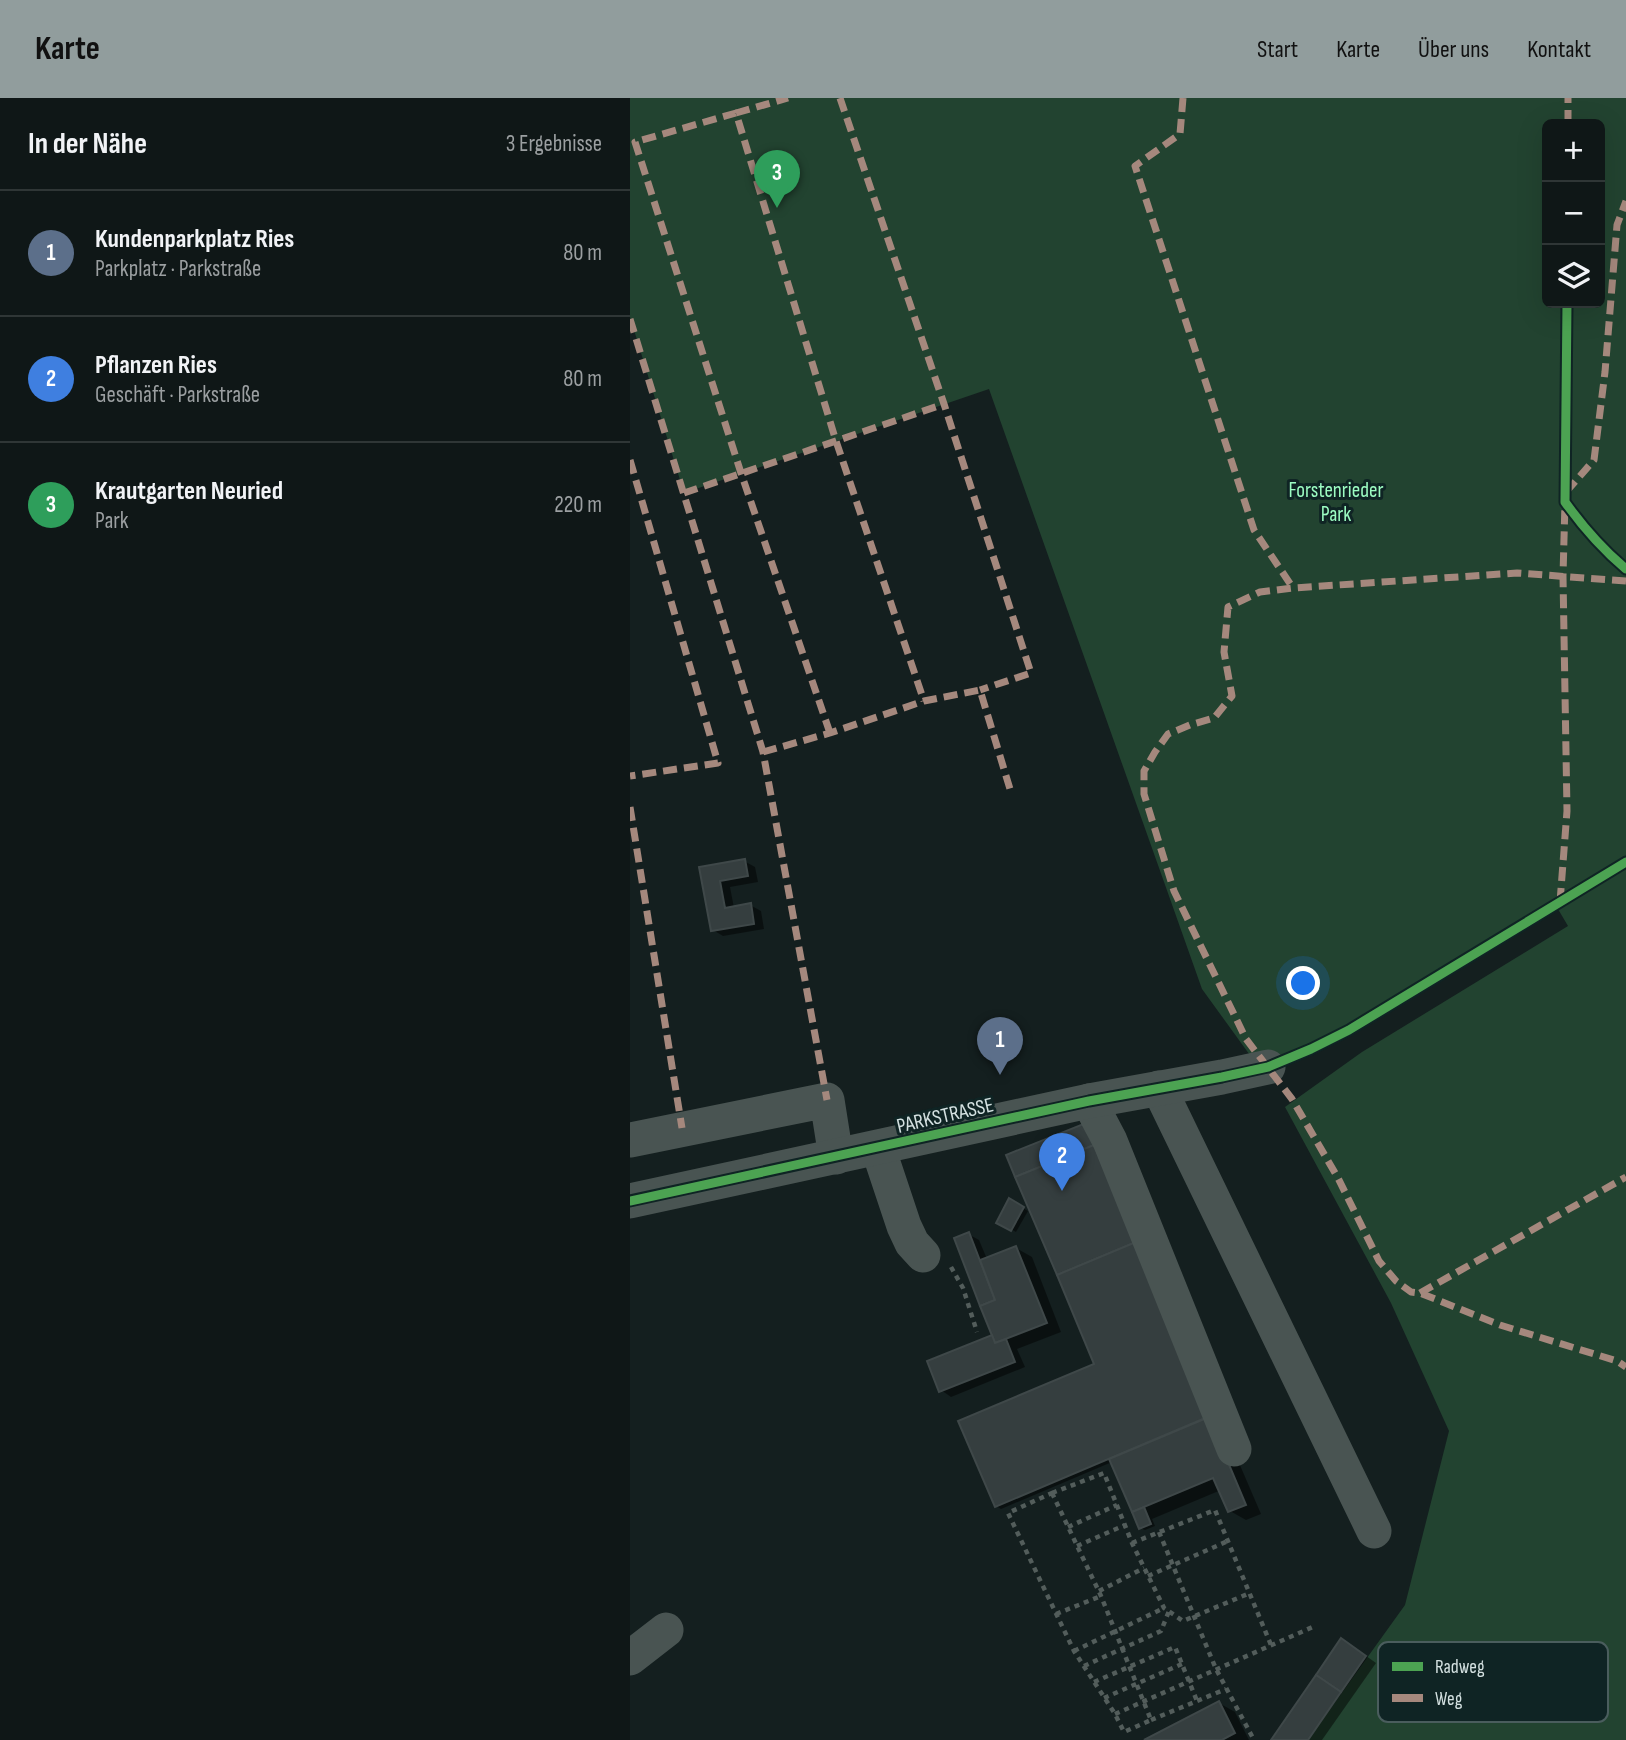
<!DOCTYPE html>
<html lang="de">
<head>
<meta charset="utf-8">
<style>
  :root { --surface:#0f1717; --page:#1d2424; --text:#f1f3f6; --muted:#9b9fa1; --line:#2f3636; --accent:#919d9d }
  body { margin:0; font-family:"Sofia Sans Condensed",sans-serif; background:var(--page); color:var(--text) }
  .controls { position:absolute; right:21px; top:21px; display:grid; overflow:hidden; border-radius:10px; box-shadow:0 7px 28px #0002 }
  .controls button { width:63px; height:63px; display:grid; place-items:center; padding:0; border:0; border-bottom:2px solid var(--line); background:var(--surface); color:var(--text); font:35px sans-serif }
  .you { position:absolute; left:674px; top:886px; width:24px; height:24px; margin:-18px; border:5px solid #fff; border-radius:50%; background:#1a73e8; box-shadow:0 0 0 10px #1a73e833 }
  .badge { display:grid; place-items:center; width:46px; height:46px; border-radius:50%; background:var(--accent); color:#fff; font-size:23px; font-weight:700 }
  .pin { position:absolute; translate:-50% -58px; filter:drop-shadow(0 2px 4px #0008) }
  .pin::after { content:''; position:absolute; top:37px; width:24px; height:21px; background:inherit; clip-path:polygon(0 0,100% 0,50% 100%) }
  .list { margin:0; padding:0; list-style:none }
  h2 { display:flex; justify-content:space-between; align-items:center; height:91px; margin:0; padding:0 28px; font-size:30px }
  h2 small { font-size:23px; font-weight:400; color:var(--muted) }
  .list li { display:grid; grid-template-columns:46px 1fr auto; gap:21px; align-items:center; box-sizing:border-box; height:126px; padding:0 28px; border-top:2px solid var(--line) }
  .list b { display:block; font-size:26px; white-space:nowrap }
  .list p { margin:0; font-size:23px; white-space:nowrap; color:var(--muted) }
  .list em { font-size:23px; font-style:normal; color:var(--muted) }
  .icon { flex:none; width:38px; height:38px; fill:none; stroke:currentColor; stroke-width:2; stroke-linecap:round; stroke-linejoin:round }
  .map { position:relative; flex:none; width:996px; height:1642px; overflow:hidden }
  header { display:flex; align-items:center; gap:42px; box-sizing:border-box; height:98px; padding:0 35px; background:var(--accent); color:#111 }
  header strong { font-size:33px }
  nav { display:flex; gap:38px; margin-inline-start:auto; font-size:24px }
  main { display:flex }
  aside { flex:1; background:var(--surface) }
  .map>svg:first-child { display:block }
  .green { fill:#224330; fill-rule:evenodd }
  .shadow { fill:#0007 }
  .building { fill:#353e3f; stroke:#3f4849; stroke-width:2 }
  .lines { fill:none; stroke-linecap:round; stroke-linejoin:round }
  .path { stroke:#535d5b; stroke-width:4.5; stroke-dasharray:5 5; stroke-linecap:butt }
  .minor { stroke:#495452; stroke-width:35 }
  .quiet { stroke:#a5887d; stroke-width:7; stroke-dasharray:14 7; stroke-linecap:butt }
  .cycleway-casing { stroke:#0f2424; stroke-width:13 }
  .cycleway { stroke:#4ca352; stroke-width:9 }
  .labels { text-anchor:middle; stroke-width:6; stroke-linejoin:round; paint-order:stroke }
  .park-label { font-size:21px; fill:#9cfcc2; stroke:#0f2424 }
  .street-label { font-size:21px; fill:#d4e1e1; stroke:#0f2424 }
  .key { fill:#0f2424; stroke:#4a5d5d; stroke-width:2 }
  .key-label { font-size:19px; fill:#d4e1e1 }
</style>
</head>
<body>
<header>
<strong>Karte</strong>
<nav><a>Start</a><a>Karte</a><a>Über uns</a><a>Kontakt</a></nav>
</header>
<main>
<aside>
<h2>In der Nähe<small>3 Ergebnisse</small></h2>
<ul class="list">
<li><span class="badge" style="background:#5c6f8a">1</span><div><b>Kundenparkplatz Ries</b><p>Parkplatz · Parkstraße</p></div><em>80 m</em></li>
<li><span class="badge" style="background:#3f7fe0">2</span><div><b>Pflanzen Ries</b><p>Geschäft · Parkstraße</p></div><em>80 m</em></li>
<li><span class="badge" style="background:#2e9e5b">3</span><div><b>Krautgarten Neuried</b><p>Park</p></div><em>220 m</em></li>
</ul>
</aside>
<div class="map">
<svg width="996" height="1642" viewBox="0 0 996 1642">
  <rect width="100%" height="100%" fill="#141f1f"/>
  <path class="green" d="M0,0H996V1642H678L775,1507L819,1333L761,1205L655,1009L732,954L938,828L925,806L719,932L647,961L622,960L572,891L359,291L54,395L0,219ZM917,26H970V205H917Z"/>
  <g class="shadow">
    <polygon points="114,763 125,769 128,784 100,789 104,810 120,807 131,813 134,831 93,838 83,832 72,770"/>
    <polygon points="380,1103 398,1113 386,1134 368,1124"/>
    <polygon points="338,1136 349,1142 357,1161 386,1150 402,1159 431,1234 387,1251 395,1269 321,1299 311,1292 365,1241"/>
    <polygon points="466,1267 594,1330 631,1416 616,1422 600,1413 591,1392 522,1421 525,1428 515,1432 510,1430 482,1364 371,1411 366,1408"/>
    <polygon points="722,1548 746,1565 692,1642 643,1642"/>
    <polygon points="589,1605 605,1614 619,1642 518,1642"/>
  </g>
  <g class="building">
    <polygon points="115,761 118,778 90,783 95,810 121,805 124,826 81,833 69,769"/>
    <polygon points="456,1025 464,1047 385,1079 376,1057"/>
    <polygon points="464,1047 506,1144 427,1177 385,1079"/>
    <polygon points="379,1100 394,1109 381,1133 366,1125"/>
    <polygon points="339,1134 365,1202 350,1208 324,1140"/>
    <polygon points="506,1144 580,1318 365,1409 328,1323 464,1266 427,1177"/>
    <polygon points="386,1148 417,1225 365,1245 350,1208 365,1202 350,1162"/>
    <polygon points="362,1237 365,1245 376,1241 385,1264 309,1294 297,1263"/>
    <polygon points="579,1319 616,1407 598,1414 583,1380 502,1414 479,1361"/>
    <polygon points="514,1409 521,1426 509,1431 502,1414"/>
    <polygon points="711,1540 736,1558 711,1594 686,1577"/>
    <polygon points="686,1577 711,1594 678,1642 641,1642"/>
    <polygon points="589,1603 605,1635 592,1642 514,1642"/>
  </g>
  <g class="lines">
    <g class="path">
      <polyline points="416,1044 425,1063"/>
      <polyline points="321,1169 333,1190 347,1234"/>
      <polygon points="422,1395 471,1498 521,1622 494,1634 485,1616 444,1553 378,1415"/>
      <polyline points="422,1395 474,1375 502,1445 534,1510 553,1523 620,1495"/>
      <polyline points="438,1429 487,1407"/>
      <polyline points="529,1434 586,1571 624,1642"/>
      <polyline points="502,1445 585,1412 641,1547"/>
      <polyline points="447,1448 495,1427"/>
      <polyline points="518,1478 598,1443"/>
      <polyline points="469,1493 514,1470"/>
      <polyline points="426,1516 471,1498"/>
      <polyline points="444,1553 534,1510"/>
      <polyline points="454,1568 531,1533 539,1513"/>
      <polyline points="464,1584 545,1549 567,1603"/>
      <polyline points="474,1600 552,1566"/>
      <polyline points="485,1616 685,1528"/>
      <polyline points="521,1622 596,1591"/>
    </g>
    <g class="minor">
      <polyline points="529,990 744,1433"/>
      <polyline points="459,1003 480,1043 604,1351"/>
      <polyline points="0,1042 197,1002 206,1059"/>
      <polyline points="248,1050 274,1128 282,1145 293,1157"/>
      <polyline points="0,1103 459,1003 592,979 638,969"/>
      <polyline points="0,1560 36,1532"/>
    </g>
    <g class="quiet">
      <polyline points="210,0 314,306 401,575 350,592"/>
      <polyline points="553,0 550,36 505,68 624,432 663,490"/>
      <polyline points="106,15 158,0"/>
      <polyline points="938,26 938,0"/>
      <polyline points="0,221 133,654 197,1002"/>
      <polyline points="0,362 88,665 0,678"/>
      <polyline points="936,394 964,362 975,274 987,127 996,103"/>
      <polyline points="54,395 314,306"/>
      <polyline points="996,483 887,475 663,490 630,494 598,509 594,554 602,598 584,620 560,627 538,636 525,654 514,673 514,696 544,793 616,941 662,1001 708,1080 749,1163 766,1183 781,1194 790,1195 870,1227 987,1263 996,1269"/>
      <polyline points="200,635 111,375 5,44 106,15 206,343 294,603"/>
      <polyline points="133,654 200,635 294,603 350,592 380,691"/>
      <polyline points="0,709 52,1030"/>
      <polyline points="930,804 937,713 933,478 935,404"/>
      <polyline points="790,1195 996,1079"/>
    </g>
    <defs>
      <g id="cycleway">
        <path d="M937,205L935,404C953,429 972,451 996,471"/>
        <polyline points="0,1103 459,1003 592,979 638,969 681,951 719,932 996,764"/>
      </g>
    </defs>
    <use href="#cycleway" class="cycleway-casing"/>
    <use href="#cycleway" class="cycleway"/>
  </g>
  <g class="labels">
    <g class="park-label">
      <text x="706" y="399">Forstenrieder<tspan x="706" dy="24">Park</tspan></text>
    </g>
    <g class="street-label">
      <text transform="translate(315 1017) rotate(-13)" y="7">PARKSTRASSE</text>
    </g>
  </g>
  <rect x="748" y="1544" width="230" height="80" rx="10" class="key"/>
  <rect x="762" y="1564" width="31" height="9" fill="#4ca352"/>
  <rect x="762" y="1596" width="31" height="8" fill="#a5887d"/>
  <g class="key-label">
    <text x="805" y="1575">Radweg</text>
    <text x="805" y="1607">Weg</text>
  </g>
</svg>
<div class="controls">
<button>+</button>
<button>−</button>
<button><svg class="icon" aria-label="layers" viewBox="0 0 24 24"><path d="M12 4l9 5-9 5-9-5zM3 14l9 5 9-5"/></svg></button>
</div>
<div class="you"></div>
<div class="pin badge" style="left:370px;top:977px;background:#5c6f8a">1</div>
<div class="pin badge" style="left:432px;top:1093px;background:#3f7fe0">2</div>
<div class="pin badge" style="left:147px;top:110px;background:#2e9e5b">3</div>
</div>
</main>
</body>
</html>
